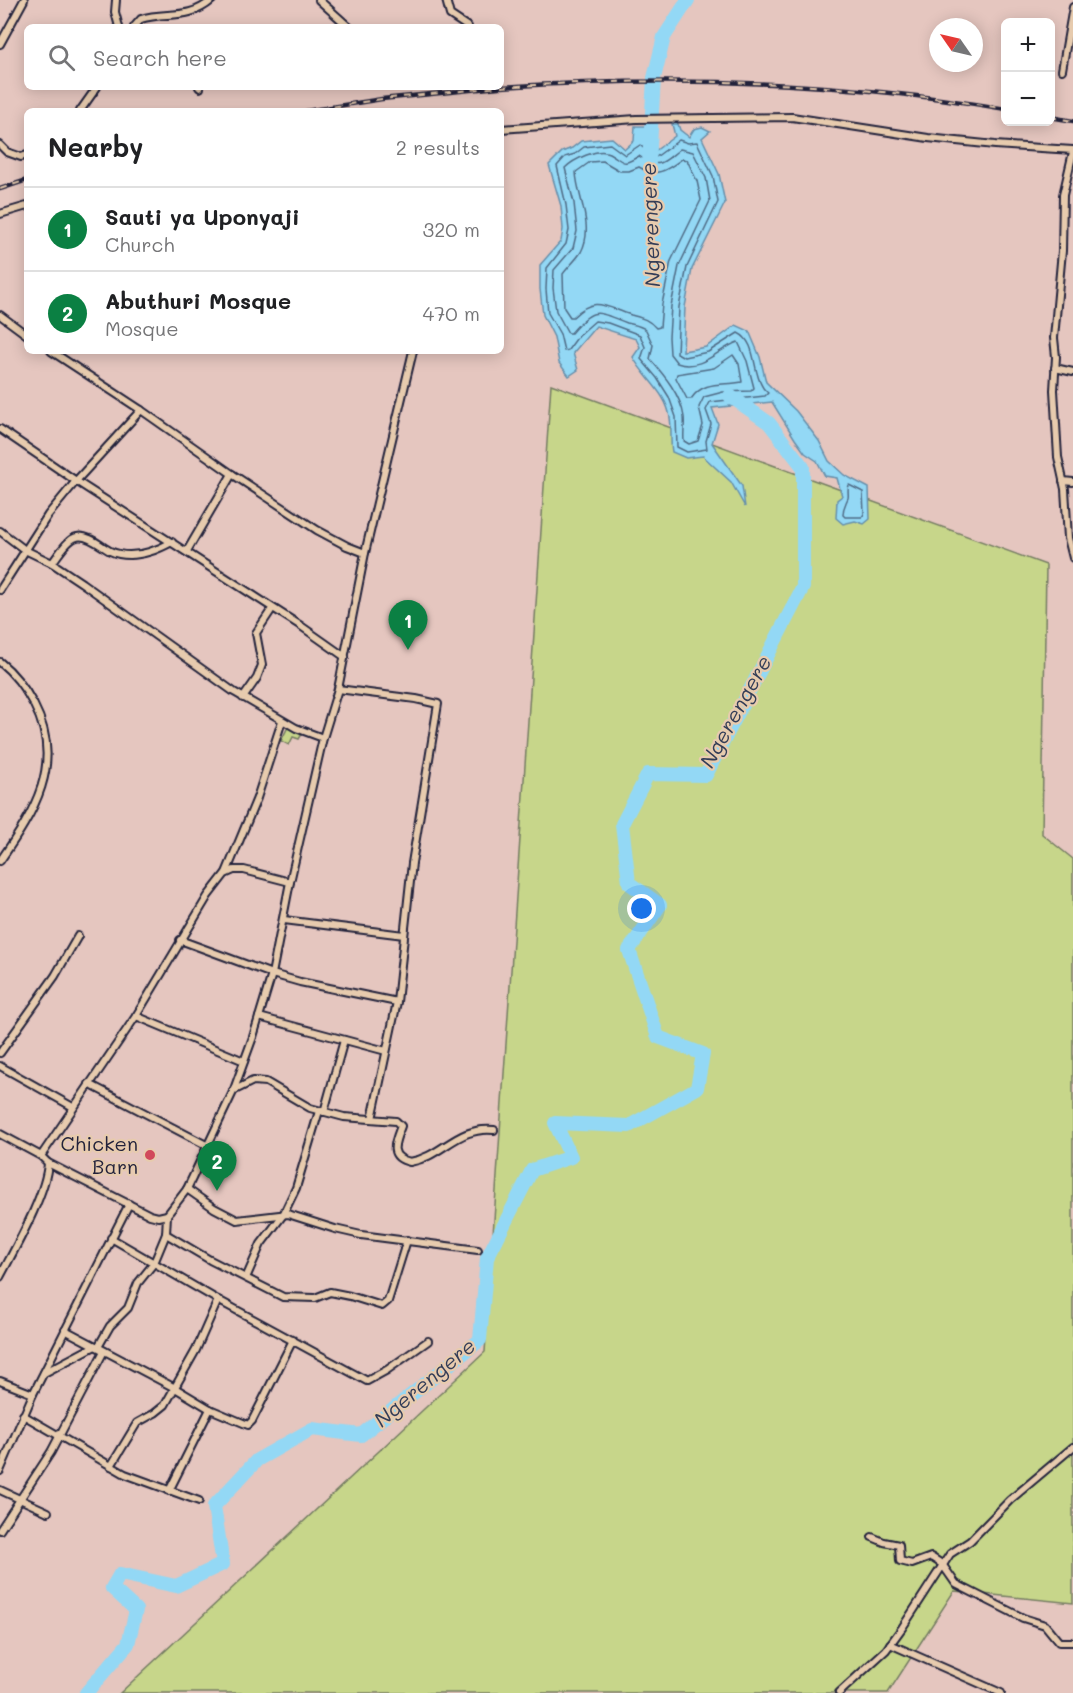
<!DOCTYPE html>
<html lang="en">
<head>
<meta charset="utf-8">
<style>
  :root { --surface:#fff; --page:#f2f2f2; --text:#202124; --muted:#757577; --line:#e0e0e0; --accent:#0b8043 }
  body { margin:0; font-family:Mali,sans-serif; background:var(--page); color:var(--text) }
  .controls { position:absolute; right:18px; top:18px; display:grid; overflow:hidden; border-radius:9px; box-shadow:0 3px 15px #0003 }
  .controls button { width:54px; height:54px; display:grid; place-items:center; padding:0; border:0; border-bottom:2px solid var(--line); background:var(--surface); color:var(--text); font:30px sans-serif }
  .compass { position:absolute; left:929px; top:18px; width:54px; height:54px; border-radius:50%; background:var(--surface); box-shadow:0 3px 15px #0003; rotate:304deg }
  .you { position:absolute; left:642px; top:909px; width:21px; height:21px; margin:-15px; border:4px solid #fff; border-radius:50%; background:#1a73e8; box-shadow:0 0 0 9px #1a73e833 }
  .badge { display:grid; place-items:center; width:39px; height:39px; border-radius:50%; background:var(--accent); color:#fff; font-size:20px; font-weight:700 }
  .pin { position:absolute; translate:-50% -50px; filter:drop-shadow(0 2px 3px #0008) }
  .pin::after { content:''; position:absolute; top:32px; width:21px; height:18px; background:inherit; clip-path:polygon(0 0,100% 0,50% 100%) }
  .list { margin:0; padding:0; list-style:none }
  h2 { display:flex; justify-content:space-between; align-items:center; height:78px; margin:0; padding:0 24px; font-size:26px }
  h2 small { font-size:20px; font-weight:400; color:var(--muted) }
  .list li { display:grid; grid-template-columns:39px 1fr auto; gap:18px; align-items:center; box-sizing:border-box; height:84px; padding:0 24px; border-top:2px solid var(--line) }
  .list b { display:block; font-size:22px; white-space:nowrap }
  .list p { margin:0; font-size:20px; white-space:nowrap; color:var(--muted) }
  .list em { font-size:20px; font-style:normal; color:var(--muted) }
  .icon { flex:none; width:33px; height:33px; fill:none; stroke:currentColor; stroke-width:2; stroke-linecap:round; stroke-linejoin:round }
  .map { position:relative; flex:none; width:1073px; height:1693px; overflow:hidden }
  .search { position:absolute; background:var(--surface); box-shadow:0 3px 15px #0003; left:24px; top:24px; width:480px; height:66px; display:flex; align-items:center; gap:15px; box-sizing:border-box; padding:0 21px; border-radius:9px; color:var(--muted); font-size:22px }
  .panel { position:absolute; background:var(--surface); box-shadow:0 3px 15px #0003; left:24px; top:108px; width:480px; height:246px; border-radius:9px }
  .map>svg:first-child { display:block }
  .green { fill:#c7d68a; stroke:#747c62; stroke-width:1.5 }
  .water { fill:#93d8f5; stroke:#668fab; stroke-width:1.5 }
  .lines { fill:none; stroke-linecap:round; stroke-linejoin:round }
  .shore { stroke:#4f6b85; stroke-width:1.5 }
  .river { stroke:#93d8f5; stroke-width:14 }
  .street-casing { stroke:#22223b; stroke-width:10 }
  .street { stroke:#e7cbae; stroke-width:6 }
  .rail-casing { stroke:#22223b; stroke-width:4.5 }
  .rail { stroke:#e7cbae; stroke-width:2; stroke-dasharray:7; stroke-linecap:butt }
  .poi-dot { fill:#d1495b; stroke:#e7cbae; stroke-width:2 }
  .labels { text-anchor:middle; stroke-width:4.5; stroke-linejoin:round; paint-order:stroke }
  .poi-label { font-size:20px; fill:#22223b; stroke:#e7cbae; text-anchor:end }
  .water-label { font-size:21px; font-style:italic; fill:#333d57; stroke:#e7cbae }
</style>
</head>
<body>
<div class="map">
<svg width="1073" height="1693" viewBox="0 0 1073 1693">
  <rect width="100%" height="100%" fill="#e5c6bf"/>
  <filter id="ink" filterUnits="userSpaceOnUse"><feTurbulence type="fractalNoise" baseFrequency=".0167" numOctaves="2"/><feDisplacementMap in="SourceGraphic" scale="12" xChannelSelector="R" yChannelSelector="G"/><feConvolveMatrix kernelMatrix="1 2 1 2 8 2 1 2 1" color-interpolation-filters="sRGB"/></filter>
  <g filter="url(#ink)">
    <g class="green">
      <polygon points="551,384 1046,565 1042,834 1073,859 1073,1603 954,1591 888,1693 120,1693 485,1352"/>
      <polygon points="288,727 302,734 299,739 293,737 289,745 281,741"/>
    </g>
    <path class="water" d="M672,124H678L680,130L689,137L694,129L702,127L710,131L702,138L719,174L725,203L692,269L685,307L683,351L706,347L736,325L749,331L760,357L766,382L796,411L819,441L829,461L844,475L869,488L870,519L864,524L855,521L843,524L836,518L837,500L842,496L837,478L825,476L817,461L805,453L795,439L772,402L712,408L718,424L712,443L742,486L745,507L731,482L703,456L686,458L672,452C670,441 672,429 670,418C667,393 644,378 633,357L640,347L636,339L596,326L573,353L578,370L569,376L559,363L554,337L543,315L540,289V265L561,241L563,229L561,206L549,165L562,152L572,148L581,141L612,138L625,149L634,141L635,126H650L648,145L655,151L675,136Z"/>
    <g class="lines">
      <g class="shore">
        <path d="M679,140L688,143L697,142L713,176L718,202L687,267L679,307L677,353L684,357L708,352L738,333C757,342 752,370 762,386C763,389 766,391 768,393L765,396L710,402L706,410L711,424L706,441L707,449L687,452L677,447L676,417L669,397L657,378L641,359L645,347L640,335L608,323L595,321L579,335L568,350L564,351L560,334L548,313L546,289L547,268L566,244L569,230L566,205L557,166L565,157L575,154L584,147L610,144L625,155L640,145L651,155L656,157Z"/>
        <path d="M680,149L693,152L706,178L710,201L679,266L671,306L669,337L670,354L677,363C702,372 719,348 738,342L747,361L754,388L751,391L723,392L704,397L699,407L703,425L698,441L689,444L684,441C683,433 685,425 684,417C681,395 664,375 650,359L653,345L646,330C640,325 634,325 627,323C597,312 595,305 571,333H568L556,311L553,288L554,270L573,248L577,231L574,203L565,168C573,160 598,147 609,153C625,162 621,167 639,156C660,170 662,163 680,149Z"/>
        <path d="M682,159L687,160L697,181L701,200L671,261L662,304L660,327L656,328C648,319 642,318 631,315C606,307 595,295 573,317H570L564,308L563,274C568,267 576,260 581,252C595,226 577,197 576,172L590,162L603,161L620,171H629L639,167C657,178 667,170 682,159Z"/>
        <path d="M733,355L739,364L742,382C722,386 704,380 691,399H687L676,378L677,374L714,368Z"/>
        <path d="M849,485L863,492L864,514L862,517H845L843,515C843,507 845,505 848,498C849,494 847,490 849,485Z"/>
      </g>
      <g class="river">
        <polyline points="649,163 654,78 664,37 688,0"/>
        <polyline points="86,1693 128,1644 136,1610 112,1588 120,1574 176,1586 223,1564 214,1506 257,1460 312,1429 361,1435 480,1340 487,1258 532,1170 571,1157 555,1123 629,1126 697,1088 703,1054 658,1037 629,950 660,905 629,883 622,824 648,774 706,775 803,587 803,467 769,423 730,396"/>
      </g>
      <defs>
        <g id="street">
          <polyline points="116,0 115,12 119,27"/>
          <polyline points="319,0 349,27"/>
          <polyline points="446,0 450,15 468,27"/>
          <path d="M134,27L141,19C166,11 188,21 212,0"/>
          <polyline points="0,44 24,0"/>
          <polyline points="1062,70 1073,7"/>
          <polyline points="199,87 200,88"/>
          <polyline points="80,111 97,87"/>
          <polyline points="501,129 636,119 792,117 928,138 995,145 1073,150"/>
          <polyline points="0,145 7,152 21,157 27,155"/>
          <polyline points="1073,152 1063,195 1062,251 1054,338 1056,357 1054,390 1058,457 1065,489 1068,538 1073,558"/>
          <polyline points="0,214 27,206"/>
          <polyline points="0,315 27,335"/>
          <polyline points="51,351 141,410 232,474 317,530 347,546 365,553"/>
          <polyline points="1055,368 1073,372"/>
          <polyline points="0,429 76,481 301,626 345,657"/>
          <polyline points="1063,481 1073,482"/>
          <polyline points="0,531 25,550 52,563 82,583 234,692 296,728 323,738"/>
          <polyline points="187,551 232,474"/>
          <path d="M52,563C58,556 67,539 77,537C87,534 101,546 110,551C130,560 154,552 172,542"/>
          <polyline points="0,590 48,515 76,481 141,410"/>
          <path d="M0,662C14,673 26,690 34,705C65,764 34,812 0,861"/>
          <polyline points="338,689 416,699 438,704 412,863 397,1002 372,1119"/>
          <polyline points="243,698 257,678 262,665 256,633 272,609"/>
          <polyline points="226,873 257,798 282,721"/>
          <polyline points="284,920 404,935"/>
          <polyline points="180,940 272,974 300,982 397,1002"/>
          <polyline points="136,1016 244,1061"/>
          <polyline points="259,1017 386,1051"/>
          <polyline points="0,1053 55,976 78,936"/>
          <polyline points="0,1066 73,1107"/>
          <polyline points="89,1084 208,1146"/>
          <path d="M233,1091L253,1081L266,1082L310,1108L344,1117L396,1121L401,1126C395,1142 387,1157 410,1162C442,1157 457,1126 494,1130"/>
          <polyline points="324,1112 344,1040"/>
          <path d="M0,1134L41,1156L48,1163C46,1195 15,1248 0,1277"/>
          <polyline points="41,1156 136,1016 208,896 225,874 234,870 244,870 290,882"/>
          <polyline points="48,1163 150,1215 158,1217 167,1215 187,1189 233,1092 253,1037 272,974 290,882 323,738 338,689 365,553 413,351"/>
          <polyline points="187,1189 214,1208 237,1220 288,1214 335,1229 361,1235 478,1250"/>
          <polyline points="166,1234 210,1260 283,1297 315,1298 330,1292 350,1296 382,1306 388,1301 407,1240"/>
          <polyline points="111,1238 218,1300 367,1381 387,1370 428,1341"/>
          <polyline points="246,1278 261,1244 283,1215 296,1188 319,1111"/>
          <polyline points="65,1330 175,1388 210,1409 248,1425 252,1421 293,1340"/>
          <polyline points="98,1347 110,1326 128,1308 138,1283 154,1263 166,1234 167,1215"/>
          <polyline points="44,1373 95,1346"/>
          <polyline points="0,1381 33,1394"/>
          <polyline points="23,1415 125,1474 199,1501"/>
          <polyline points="111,1466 137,1423 155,1413 165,1405 196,1350 218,1300"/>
          <polyline points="0,1471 33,1394 129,1204"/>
          <polyline points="0,1490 48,1512"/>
          <polyline points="169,1491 210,1409"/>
          <polyline points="0,1530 51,1452 104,1351"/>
          <polyline points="872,1537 884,1542 899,1545 900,1561 912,1564 931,1557 942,1564 956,1584 1023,1618 1045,1625 1059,1642 1073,1642"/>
          <polyline points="890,1644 1001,1693"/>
          <polyline points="839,1693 886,1650 902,1628 950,1554 970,1541 1010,1500 1073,1447"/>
        </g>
      </defs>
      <use href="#street" class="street-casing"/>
      <use href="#street" class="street"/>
      <defs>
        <g id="rail">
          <path d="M501,87C670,76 838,80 1006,109"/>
          <polyline points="306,111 382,99 499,87"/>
          <polyline points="1050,117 1073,121"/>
          <polyline points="0,189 27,180"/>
        </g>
      </defs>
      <use href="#rail" class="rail-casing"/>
      <use href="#rail" class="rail"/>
    </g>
  </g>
  <circle class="poi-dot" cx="150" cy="1155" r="6"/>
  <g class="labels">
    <g class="poi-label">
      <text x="138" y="1151">Chicken<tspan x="138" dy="23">Barn</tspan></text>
    </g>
    <g class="water-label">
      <text transform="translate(651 225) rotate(-92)" y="7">Ngerengere</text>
      <text transform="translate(736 712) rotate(-61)" y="7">Ngerengere</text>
      <text transform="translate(425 1383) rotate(-40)" y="7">Ngerengere</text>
    </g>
  </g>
</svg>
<div class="controls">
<button>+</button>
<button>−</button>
</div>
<svg class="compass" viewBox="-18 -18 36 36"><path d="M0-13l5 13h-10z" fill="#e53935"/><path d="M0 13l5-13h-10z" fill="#757577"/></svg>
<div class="you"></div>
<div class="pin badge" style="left:408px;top:650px">1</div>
<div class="pin badge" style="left:217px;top:1191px">2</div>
<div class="search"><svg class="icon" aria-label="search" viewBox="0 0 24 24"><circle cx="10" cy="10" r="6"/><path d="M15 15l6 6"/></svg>Search here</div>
<section class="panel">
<h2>Nearby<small>2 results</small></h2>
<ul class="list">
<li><span class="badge">1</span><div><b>Sauti ya Uponyaji</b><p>Church</p></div><em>320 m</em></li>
<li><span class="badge">2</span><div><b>Abuthuri Mosque</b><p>Mosque</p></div><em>470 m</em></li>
</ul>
</section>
</div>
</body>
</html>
